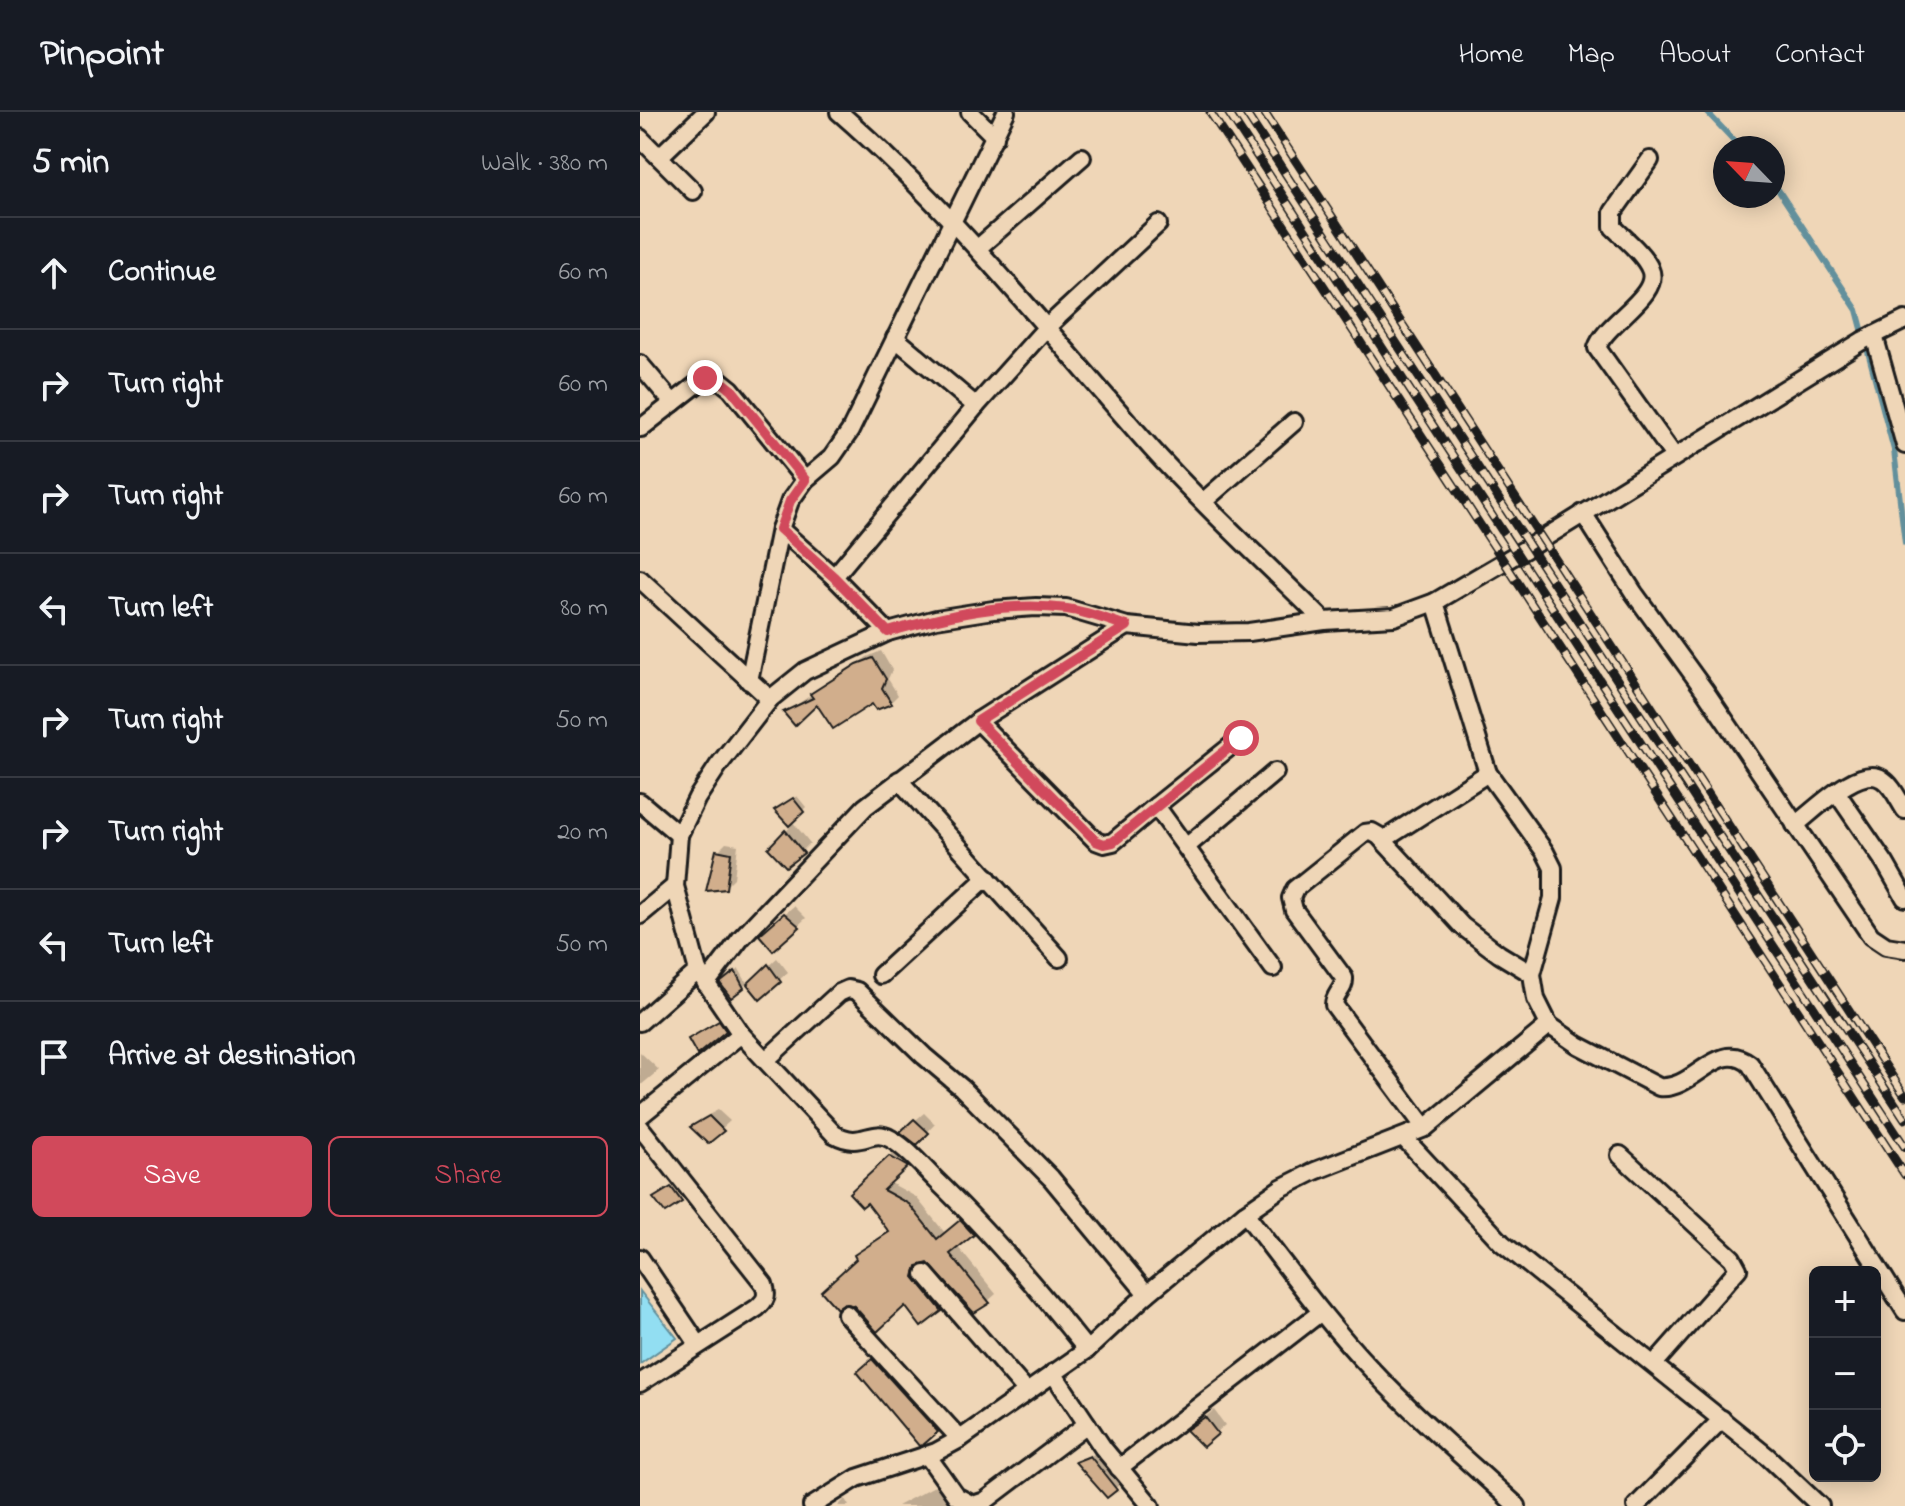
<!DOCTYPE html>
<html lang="en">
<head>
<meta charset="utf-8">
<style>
  :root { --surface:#171b24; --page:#20242c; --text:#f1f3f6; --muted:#9ea1a6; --line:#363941; --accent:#d1495b }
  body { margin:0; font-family:"Indie Flower",sans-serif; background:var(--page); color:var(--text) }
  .controls { position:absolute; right:24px; bottom:24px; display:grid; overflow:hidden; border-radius:12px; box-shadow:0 4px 20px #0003 }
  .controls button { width:72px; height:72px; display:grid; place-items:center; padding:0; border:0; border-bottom:2px solid var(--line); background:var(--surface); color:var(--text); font:40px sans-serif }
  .compass { position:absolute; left:1073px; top:24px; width:72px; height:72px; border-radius:50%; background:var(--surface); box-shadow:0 4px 20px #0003; rotate:295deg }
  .stop { position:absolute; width:24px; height:24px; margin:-18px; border:6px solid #d1495b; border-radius:50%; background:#fff }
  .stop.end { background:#d1495b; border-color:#fff; box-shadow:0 2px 8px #0008 }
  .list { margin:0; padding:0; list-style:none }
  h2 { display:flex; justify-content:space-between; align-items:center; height:104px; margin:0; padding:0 32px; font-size:34px }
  h2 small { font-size:26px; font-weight:400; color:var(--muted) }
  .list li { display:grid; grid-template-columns:52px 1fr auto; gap:24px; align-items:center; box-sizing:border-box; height:112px; padding:0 32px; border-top:2px solid var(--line) }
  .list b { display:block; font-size:30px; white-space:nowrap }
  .list em { font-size:26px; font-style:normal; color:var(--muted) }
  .actions { display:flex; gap:16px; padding:24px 32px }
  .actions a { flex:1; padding:18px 0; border:2px solid var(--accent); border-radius:12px; text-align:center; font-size:28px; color:var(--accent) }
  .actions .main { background:var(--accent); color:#fff }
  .icon { flex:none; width:44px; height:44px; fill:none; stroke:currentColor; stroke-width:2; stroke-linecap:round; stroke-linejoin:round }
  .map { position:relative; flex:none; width:1265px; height:1394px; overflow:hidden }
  header { display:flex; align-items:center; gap:48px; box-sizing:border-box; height:112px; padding:0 40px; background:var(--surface); border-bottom:2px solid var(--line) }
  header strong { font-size:38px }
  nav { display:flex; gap:44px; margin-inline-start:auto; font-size:28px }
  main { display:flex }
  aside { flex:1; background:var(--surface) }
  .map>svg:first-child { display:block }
  .water { fill:#92def2; stroke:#63909c; stroke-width:2 }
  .shadow { fill:#0003 }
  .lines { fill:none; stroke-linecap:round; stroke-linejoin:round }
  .stream { stroke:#63909c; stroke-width:6 }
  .building { fill:#d1ae8c; stroke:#1c1c1c; stroke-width:2 }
  .street-casing { stroke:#1c1c1c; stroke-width:22 }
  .street { stroke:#efd6b7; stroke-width:16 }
  .rail-casing { stroke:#1c1c1c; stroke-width:9 }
  .rail { stroke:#efd6b7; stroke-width:6; stroke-dasharray:18; stroke-linecap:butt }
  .route { stroke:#d1495b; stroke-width:10 }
</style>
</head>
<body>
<header>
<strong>Pinpoint</strong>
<nav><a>Home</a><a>Map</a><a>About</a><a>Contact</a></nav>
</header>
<main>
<aside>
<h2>5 min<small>Walk · 380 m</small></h2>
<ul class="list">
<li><svg class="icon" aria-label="ahead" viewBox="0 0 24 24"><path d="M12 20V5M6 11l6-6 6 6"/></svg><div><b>Continue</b></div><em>60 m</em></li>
<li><svg class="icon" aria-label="right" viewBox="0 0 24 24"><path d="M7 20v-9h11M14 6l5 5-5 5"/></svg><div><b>Turn right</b></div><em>60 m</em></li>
<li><svg class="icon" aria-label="right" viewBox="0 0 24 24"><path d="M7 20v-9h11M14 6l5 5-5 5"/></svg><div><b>Turn right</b></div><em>60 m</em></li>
<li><svg class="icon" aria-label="left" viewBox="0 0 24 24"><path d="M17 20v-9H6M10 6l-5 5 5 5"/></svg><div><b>Turn left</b></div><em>80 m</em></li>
<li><svg class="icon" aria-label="right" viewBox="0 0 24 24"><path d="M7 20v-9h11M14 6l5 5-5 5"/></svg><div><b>Turn right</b></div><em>50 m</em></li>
<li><svg class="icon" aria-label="right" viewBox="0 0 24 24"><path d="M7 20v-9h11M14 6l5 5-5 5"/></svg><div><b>Turn right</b></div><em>20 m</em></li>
<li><svg class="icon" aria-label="left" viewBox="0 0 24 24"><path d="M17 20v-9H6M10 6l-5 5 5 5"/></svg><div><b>Turn left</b></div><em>50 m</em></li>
<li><svg class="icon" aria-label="arrive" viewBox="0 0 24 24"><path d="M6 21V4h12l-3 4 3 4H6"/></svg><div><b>Arrive at destination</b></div></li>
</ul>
<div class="actions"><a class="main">Save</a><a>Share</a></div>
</aside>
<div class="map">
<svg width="1265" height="1394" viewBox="0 0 1265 1394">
  <rect width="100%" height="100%" fill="#efd6b7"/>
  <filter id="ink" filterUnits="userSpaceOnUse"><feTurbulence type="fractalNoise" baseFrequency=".0125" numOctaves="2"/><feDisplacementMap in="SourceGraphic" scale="16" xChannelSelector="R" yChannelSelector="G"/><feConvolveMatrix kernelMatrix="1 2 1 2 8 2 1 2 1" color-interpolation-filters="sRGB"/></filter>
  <g filter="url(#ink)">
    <polygon class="water" points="0,1179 37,1226 0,1252"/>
    <g class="shadow">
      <polygon points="241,539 252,558 248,567 258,583 251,590 178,590 146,600 227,545"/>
      <polygon points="157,684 166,695 152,709 170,731 162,739 131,736 151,714 136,698"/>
      <polygon points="86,731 98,733 94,766 85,775 78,739"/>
      <polygon points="154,794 166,806 134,836 129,815"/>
      <polygon points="137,846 148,860 120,885 109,872"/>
      <polygon points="99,857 107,871 103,875 83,871"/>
      <polygon points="88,902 93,910 85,918 50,928 59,920"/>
      <polygon points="0,940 19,958 0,974"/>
      <polygon points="78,998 90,1009 68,1029 53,1015 61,1007"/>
      <polygon points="284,1001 295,1012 277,1031 271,1012"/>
      <polygon points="258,1037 274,1047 249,1070 276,1085 305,1121 329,1102 340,1114 317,1134 356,1182 348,1189 294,1153 283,1149 281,1157 308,1190 281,1212 265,1191 216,1144 250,1118 227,1088 212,1081"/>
      <polygon points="35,1073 44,1085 25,1098 19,1083"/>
      <polygon points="246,1236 309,1306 279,1331 220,1260"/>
      <polygon points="574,1298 585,1313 563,1332 549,1318"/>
      <polygon points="454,1342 479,1373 467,1383 438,1350"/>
      <polygon points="302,1370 314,1394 257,1394"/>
      <polygon points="205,1387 209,1394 198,1394"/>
    </g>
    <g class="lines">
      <g class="stream">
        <polyline points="1067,0 1101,36"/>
        <polyline points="1133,70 1217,198 1254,338 1265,431"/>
      </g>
    </g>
    <g class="building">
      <polygon points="233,546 246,567 242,576 252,592 236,598 232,592 193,617 177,593 155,614 143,600 173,586 170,582 217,552"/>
      <polygon points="153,686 164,700 149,714 134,698"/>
      <polygon points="145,718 164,741 146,755 128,736"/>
      <polygon points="76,738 91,741 86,777 66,779"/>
      <polygon points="144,801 160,815 133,839 119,823"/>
      <polygon points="128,852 141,870 120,888 107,872"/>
      <polygon points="95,859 104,876 91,886 80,871"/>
      <polygon points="79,909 86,919 57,943 48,927"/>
      <polygon points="69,1004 84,1019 68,1032 50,1015"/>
      <polygon points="274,1007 289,1021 277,1033 260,1020"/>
      <polygon points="249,1044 268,1055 243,1078 269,1092 297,1127 320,1108 334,1123 310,1142 350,1191 334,1201 288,1151 277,1154 274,1165 302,1199 281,1215 265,1194 237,1220 214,1194 204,1191 197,1197 181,1179 216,1147 214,1143 249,1120 227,1091 222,1095 209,1081"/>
      <polygon points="31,1075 42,1090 25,1101 13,1086"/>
      <polygon points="232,1247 298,1320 283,1333 279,1334 217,1260"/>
      <polygon points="565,1305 578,1322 563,1335 546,1318"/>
      <polygon points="450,1344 477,1378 467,1386 435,1350"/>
    </g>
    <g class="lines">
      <defs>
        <g id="street">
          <path d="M199,0C315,101 410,222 512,337C566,397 627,452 684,509"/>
          <polyline points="330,0 355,25"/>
          <polyline points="0,26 53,79"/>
          <polyline points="19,45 66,0"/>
          <path d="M1010,48L973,100V115C985,127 1004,142 1010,157C1022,183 964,211 957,236L1034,344"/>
          <polyline points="338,136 442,45"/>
          <polyline points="1234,223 1265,333"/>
          <polyline points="255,226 336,294"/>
          <polyline points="0,252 33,291"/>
          <polyline points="1,316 65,266 76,265 91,277 165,368"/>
          <polyline points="564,389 654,310"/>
          <polyline points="943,401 994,481 1065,579 1231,824 1246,834 1265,837"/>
          <polyline points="140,417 194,465 248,520"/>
          <polyline points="194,465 336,294 406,216 518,112"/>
          <polyline points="0,467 130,587"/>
          <path d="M795,490L848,661L905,740L913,756V786L892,862L896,887L909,913L938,933L1019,975C1054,979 1077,926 1110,952L1265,1199"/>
          <polyline points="109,569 140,417 150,389 165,368 192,345 210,319 366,0"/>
          <polyline points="338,609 456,729 464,732 473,730 516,694 633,856"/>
          <polyline points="259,668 419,846"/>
          <polyline points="1197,681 1245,751 1265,786"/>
          <polyline points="0,690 39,723"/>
          <polyline points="516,694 601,626"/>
          <path d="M1155,713C1174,699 1219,652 1242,667C1252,673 1258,687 1265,698"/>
          <polyline points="743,728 848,661"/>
          <polyline points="546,735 635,660"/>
          <polyline points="0,803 35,774"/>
          <path d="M58,859L101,922L194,1022C223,1038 230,1015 251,1027C268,1037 282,1054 296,1068C351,1121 399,1178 447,1238"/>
          <polyline points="241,863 347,765"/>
          <polyline points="66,872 101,826 225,695 338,609 487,514"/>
          <polyline points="0,910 58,859 35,774 39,723 57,686 78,654 130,587 165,559 248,520 296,507 353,498 396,495 426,496 487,514 558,521 609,520 684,509 754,505 795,490 901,428 1222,229 1265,208"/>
          <polyline points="126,948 199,881 208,877 217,879 284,944 322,976 411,1066 507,1182"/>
          <polyline points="0,1004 101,922"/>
          <path d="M0,1015L124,1172C128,1184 126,1188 117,1196L0,1271"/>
          <path d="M785,1016L694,893C694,882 705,877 704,866L654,798L651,786L655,777L725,721L732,720L739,724L822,814L859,842L892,862"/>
          <polyline points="764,1026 862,1131 1128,1345 1180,1394"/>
          <polyline points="980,1043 1092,1146 1098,1157 1014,1252"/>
          <path d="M605,1101C646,1154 686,1210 733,1259C778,1307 829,1350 877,1394"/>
          <polyline points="0,1146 58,1232"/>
          <polyline points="285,1162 386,1279"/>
          <polyline points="206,1202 320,1327"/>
          <polyline points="413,1261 463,1336 511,1394"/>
          <polyline points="287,1343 316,1384 333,1393 345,1389 447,1312"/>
          <polyline points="479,1356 681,1200"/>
          <polyline points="172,1394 217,1366 296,1340 320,1327 447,1238 507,1182 605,1101 641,1076 675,1059 785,1016 909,913"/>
          <polyline points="996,1394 1082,1307"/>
        </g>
      </defs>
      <use href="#street" class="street-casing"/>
      <use href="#street" class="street"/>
      <defs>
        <g id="rail">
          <polyline points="570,0 1265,1063"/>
          <polyline points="588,0 1265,1035"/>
          <polyline points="605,0 1265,1007"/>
          <polyline points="624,0 1265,984"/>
        </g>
      </defs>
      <use href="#rail" class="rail-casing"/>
      <use href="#rail" class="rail"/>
    </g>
  </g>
  <g class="lines" filter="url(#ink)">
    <path class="route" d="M65,266L76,265L91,277L165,368L150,389L140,417L194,465L248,520C305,504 368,488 427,497C448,500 468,508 487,514L338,609L456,729L464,732L473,730L601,626"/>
  </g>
</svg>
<div class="controls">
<button>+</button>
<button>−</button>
<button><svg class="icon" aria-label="locate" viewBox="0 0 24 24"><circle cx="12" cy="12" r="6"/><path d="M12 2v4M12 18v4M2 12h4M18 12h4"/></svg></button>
</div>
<svg class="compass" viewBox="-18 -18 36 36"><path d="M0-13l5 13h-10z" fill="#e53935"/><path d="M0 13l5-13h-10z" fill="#9ea1a6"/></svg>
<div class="stop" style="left:601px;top:626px"></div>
<div class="stop end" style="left:65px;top:266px"></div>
</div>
</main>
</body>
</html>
